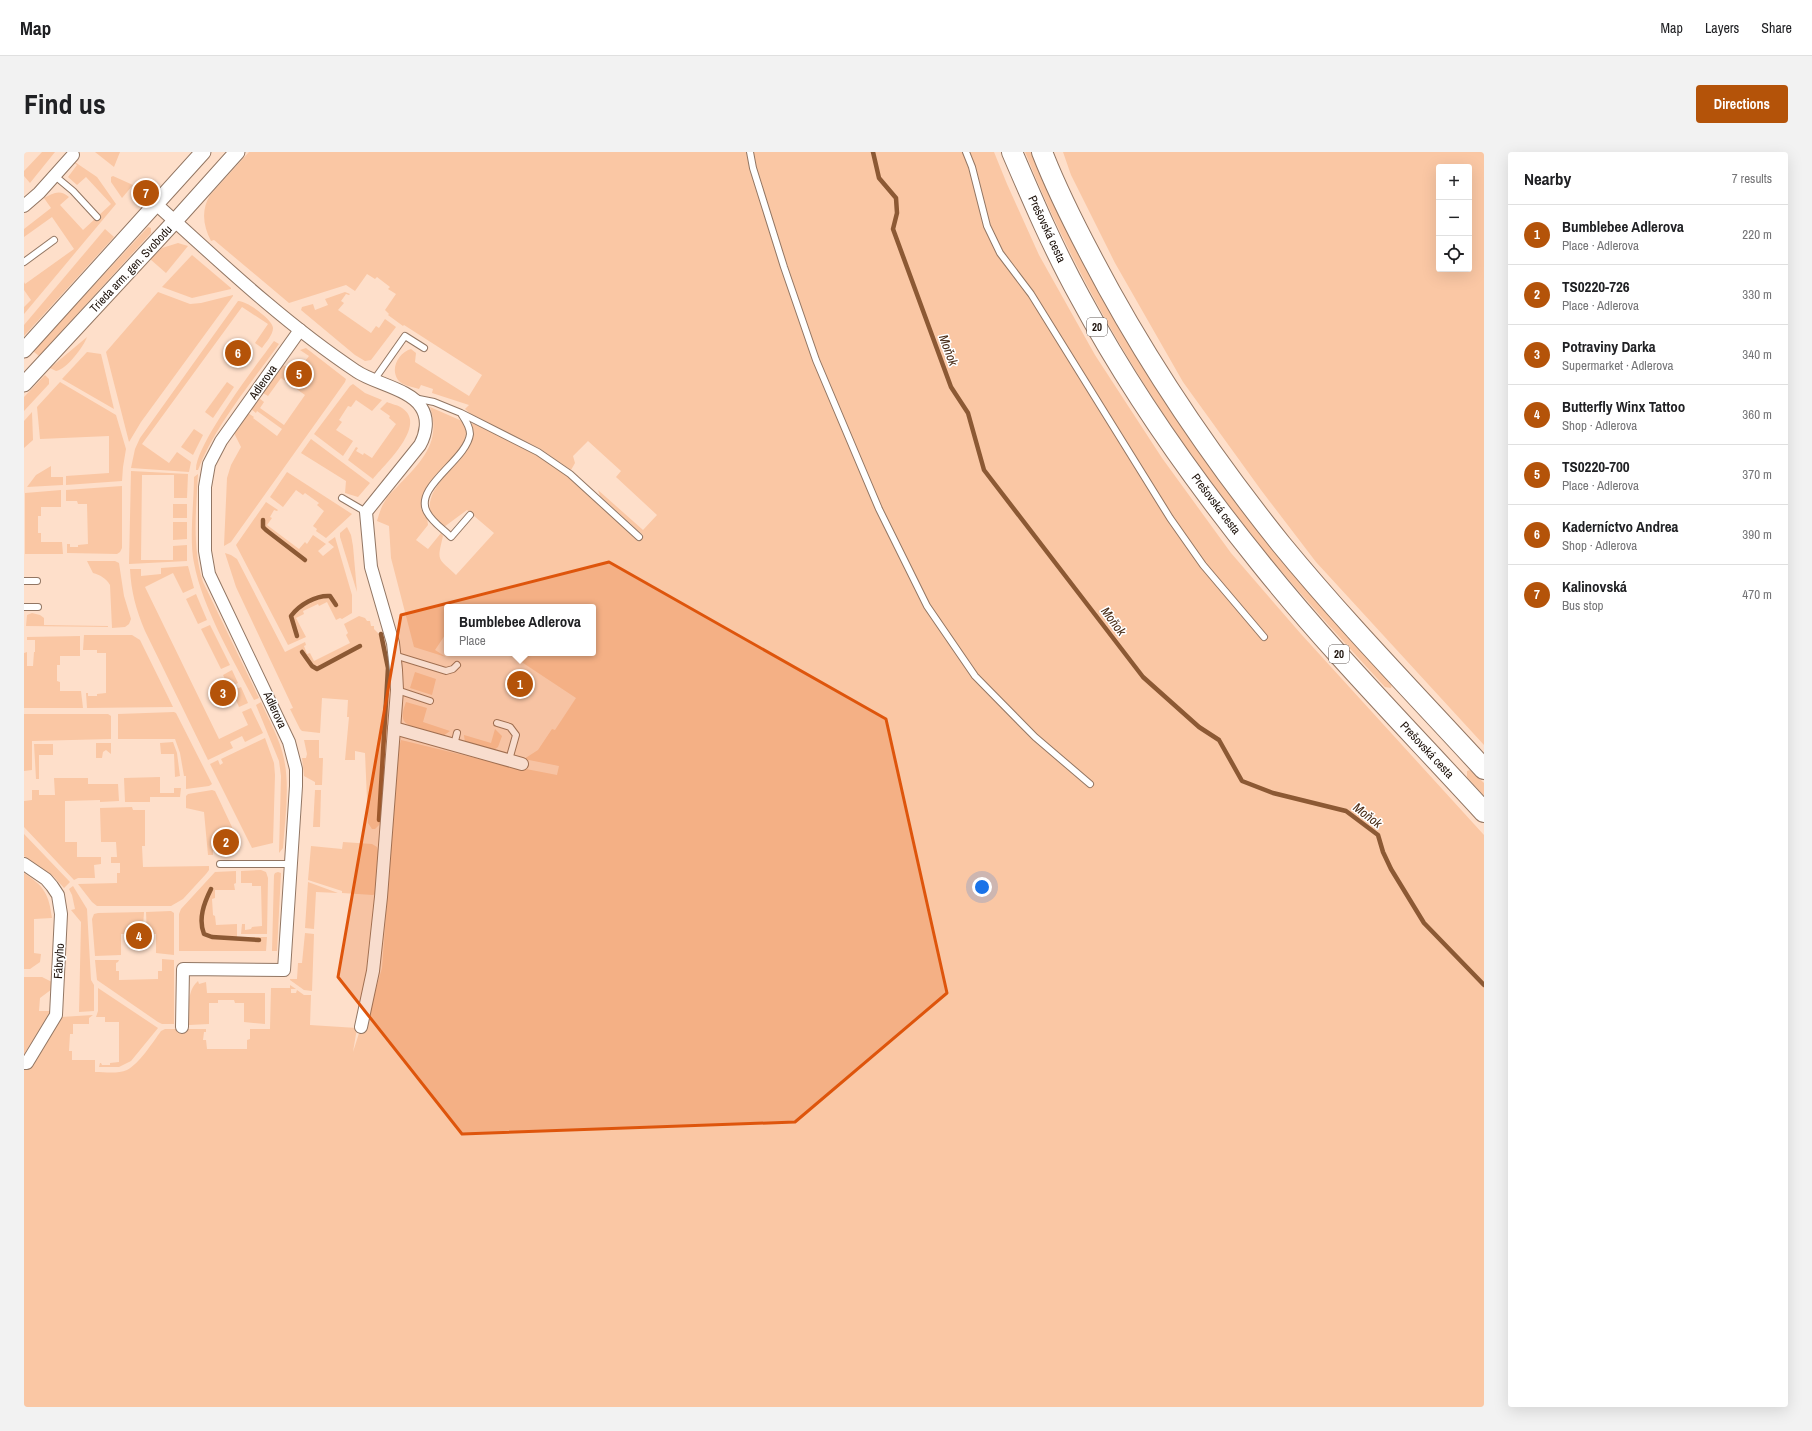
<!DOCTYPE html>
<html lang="en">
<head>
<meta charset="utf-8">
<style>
  :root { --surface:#fff; --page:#f2f2f2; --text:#202124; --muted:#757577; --line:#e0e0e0; --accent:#b45309 }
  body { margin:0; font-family:"Archivo Narrow",sans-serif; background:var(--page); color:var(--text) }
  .controls { position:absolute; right:12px; top:12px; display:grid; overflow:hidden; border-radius:4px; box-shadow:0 4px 16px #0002 }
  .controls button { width:36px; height:36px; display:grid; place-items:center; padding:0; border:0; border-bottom:1px solid var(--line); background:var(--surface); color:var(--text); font:20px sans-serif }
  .you { position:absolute; left:958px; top:735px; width:14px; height:14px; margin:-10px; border:3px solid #fff; border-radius:50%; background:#1a73e8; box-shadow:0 0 0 6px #1a73e833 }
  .badge { display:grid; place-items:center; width:26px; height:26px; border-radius:50%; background:var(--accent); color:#fff; font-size:13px; font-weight:700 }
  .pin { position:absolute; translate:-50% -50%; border:2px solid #fff; box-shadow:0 1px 4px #0006 }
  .popup { position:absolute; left:420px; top:452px; width:152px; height:52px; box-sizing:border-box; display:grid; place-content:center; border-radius:4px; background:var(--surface); filter:drop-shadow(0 1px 3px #0005); font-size:13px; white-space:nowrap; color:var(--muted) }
  .popup b { font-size:15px; color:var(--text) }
  .popup::after { content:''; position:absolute; left:50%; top:100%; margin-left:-8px; border:8px solid transparent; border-top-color:var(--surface) }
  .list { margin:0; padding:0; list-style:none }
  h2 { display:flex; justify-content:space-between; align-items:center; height:52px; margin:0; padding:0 16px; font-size:17px }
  h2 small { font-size:13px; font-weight:400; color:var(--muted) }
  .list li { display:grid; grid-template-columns:26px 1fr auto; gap:12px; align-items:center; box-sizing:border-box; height:60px; padding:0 16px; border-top:1px solid var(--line) }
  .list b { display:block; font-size:15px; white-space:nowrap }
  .list p { margin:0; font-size:13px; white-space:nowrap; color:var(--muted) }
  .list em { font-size:13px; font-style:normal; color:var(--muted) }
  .icon { flex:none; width:22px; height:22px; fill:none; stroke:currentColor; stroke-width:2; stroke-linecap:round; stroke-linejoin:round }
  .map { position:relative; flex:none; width:1460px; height:1255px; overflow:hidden; border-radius:4px }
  header { display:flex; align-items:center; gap:24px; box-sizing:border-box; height:56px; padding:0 20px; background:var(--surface); border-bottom:1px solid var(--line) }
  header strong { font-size:19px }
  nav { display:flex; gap:22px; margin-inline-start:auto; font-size:14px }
  .intro { display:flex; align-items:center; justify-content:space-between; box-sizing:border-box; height:96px; padding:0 24px }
  h1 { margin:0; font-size:28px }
  .button { padding:10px 18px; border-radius:4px; background:var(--accent); color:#fff; font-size:14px; font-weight:700 }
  main { display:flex; gap:24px; padding:0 24px }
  aside { flex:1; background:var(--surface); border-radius:4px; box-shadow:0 4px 16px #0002 }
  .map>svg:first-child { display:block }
  .green { fill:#fac7a4; fill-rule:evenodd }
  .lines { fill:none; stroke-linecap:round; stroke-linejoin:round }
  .stream { stroke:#8c5934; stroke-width:4.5 }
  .service-casing { stroke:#927663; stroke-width:8 }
  .minor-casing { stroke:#927663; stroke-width:14 }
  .tertiary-casing { stroke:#927663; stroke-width:17 }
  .trunk-casing { stroke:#927663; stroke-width:22 }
  .service { stroke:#fff; stroke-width:6 }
  .minor { stroke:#fff; stroke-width:12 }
  .tertiary { stroke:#fff; stroke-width:15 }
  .trunk { stroke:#fff; stroke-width:20 }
  .marked { fill:#de550c; fill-opacity:0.2; stroke:#de550c; stroke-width:3; stroke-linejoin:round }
  .labels { text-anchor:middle; stroke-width:3; stroke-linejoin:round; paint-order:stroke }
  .shield { fill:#fff; stroke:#615954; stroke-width:1 }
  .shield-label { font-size:11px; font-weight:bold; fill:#1d120b }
  .street-label { font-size:12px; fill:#1d120b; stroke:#fff }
  .water-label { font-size:13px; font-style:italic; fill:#482b15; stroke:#fff }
</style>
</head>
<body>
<header>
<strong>Map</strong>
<nav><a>Map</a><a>Layers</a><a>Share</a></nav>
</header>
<div class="intro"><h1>Find us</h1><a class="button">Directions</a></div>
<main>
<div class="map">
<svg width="1460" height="1255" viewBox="0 0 1460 1255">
  <rect width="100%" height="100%" fill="#fedfca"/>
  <g class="green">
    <polygon points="18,0 31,0 6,31 0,24 0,19"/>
    <polygon points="71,0 96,0 90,15"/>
    <path d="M225,0H970L983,32L1015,103L1071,203L1138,306L1207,401L1277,482L1460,683V1255H0V917L37,865L69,863L65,866V872H49V882H46L45,899H48V908H71V920C81,920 94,922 103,918C115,912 129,890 137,879L141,877H182V880H180L179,888H182L183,897H223V888L226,887V877H246L247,836H266V833L272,837H267V841H272L273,838L280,843H287L286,873L333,876L329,900L337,875H341L358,816L374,598L377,588L476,612L533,623L535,614L500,607L514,598L528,577L531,578L552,546L484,501H569V455H423V480L411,498L422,505L390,495L367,406L365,374L353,369C355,362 357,355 361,349C364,343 369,339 373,335C396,310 418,292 406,255L438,269C456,288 410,323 401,340C398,345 397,351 397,357L403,365L404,373L392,388L404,397L417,381L419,384C413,410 413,405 432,423L470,381L443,358L420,375L406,359C402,332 438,314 447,290C449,284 448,278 448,271C474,283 500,295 524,310C557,332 585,362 614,389L619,383L576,344L574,338L619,378L633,363L592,325L597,319L564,289L549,304L551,311L547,318L515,296L448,263L441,257L445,253L408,241L409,237L397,233L395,237C389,235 379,234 374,228C366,217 374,201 387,197L392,201L391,210L445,244L458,223L380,173L379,174L364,163L365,162L361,158L372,142L364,137L366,135L353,125L351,127L343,122L331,139L322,133L265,151L190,88L187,89C179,74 177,58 186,43Z"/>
    <path d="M1001,0H1007L1019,26L1071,131L1368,532L1367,536L1361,535C1319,489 1276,442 1236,394C1140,275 1058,142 1001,0Z"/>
    <path d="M1039,0H1460V593L1292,410L1237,338L1159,230L1091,111L1047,23ZM1415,15H1445V117H1415Z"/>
    <path d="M39,2L73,25L92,52L0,162V155L7,148L0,138V130L1,132L50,97L28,65L0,85V77L27,56L20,46C29,41 36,37 45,45L36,53L59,78L87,52L62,25L53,33L44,25L53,13Z"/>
    <polygon points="89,24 109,33 98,46 87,30 87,25"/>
    <polygon points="124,75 127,76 127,81 15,204 9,199"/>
    <polygon points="81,77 90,85 0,184 0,173"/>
    <polygon points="154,91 164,94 142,121 126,107 138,96"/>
    <polygon points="168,103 207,136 207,137 168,146 138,135"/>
    <polygon points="134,140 166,152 177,151 209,143 209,144 117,270 105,290 82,200"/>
    <polygon points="321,140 326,142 325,143 322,142 317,149 320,151 314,158 347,181 352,174 355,176 361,167 372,175 347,208 341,209 331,203 277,158 278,155 289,152 291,158 304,153 301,147"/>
    <path d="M214,149C222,148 249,168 249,176C249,183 242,190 238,196L231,191L244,172L218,155L118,292L145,311L153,300L167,310L165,320L107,316L111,297L116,286Z"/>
    <path d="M63,185C60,194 42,218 32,219L26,216Z"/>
    <path d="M250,189L255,192C228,230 190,275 174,318H172C171,293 233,212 250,189Z"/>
    <polygon points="282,196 322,227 321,230 207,390 200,394 203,326 207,313 217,295 210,281 224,261 230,265 229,266 253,284 258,277 233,259 232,261 227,257 235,246 240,250 236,256 260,273 281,243 257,226 244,244 239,241 259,213 265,216 262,221 281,235 289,224 269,209 270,208 278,213 285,204 276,198"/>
    <polygon points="63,200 77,202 90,257 38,227"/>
    <polygon points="21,223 25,227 25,232 0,259 0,245"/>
    <polygon points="36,230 92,263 102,297 99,315 98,329 42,333 42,324 85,321 85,284 16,287 13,255"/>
    <polygon points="203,230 210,235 189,266 181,260"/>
    <polygon points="329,232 341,241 358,248 348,259 332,248 327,255 324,254 315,268 318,270 312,278 329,289 319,304 290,282 326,234"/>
    <path d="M363,250C367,252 374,253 378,256C404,273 361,312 349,327L324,308L332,295L334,296L332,299L339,303L340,301L348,306L372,272L365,266L366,264L356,257Z"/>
    <polygon points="8,260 9,288 0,296 0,269"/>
    <polygon points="170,277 179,283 169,303 157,295"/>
    <polygon points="287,287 346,331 334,345 321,341 322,329 277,301"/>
    <polygon points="27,314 27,325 39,325 39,333 3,335 12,323"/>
    <polygon points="107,319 164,322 163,346 150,346 150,323 118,323 117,408 149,408 149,394 163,393 163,409 105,412"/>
    <polygon points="263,320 328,362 302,386 292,379 293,377 289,374 300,359 293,353 295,351 281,341 279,343 272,338 259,355 246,345"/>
    <path d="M174,322C172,358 168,396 179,430L235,546L230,548C209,507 178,455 170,411C165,388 170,350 170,325Z"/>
    <polygon points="98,334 98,396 96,400 93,402 43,401 43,392 46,392 46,395 54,395 54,393 64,392 63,352 54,352 53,349 42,349 42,338"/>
    <polygon points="37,338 37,355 17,355 17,364 14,364 14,381 17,381 17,390 38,390 39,402 1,402 1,341"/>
    <polygon points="242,350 254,358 253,359 250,358 246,365 248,366 243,373 275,397 281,390 283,392 289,383 302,392 294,399 299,404 310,395 304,390 311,385 328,443 328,461 318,467 316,466 312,468 303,450 295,454 294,452 279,459 280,462 272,466 282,485 264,493 212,393"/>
    <rect x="149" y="352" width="14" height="14"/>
    <polygon points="149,370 163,370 163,387 149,388"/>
    <polygon points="323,375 327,383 329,394 333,440 316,385 316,381"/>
    <polygon points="201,401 207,403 213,407 261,500 281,490 282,493 280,494 283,502 286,501 290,509 326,491 322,483 324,481 320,472 335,464 341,466 343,469 346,469 347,474 350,474 350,477 355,482 358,481 365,516 356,672 351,677 348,677 344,671 341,601 331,599 331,608 321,608 325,565 323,565 324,548 298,546 296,581 278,579 276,577 266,557 269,556 212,435"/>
    <path d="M63,409H91L95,411L100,444L107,467L105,472L101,475L88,476L86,433C82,426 76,423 69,421Z"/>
    <path d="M164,414L170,436L159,441L149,421L121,435L195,587L224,573L218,560L227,556L239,581L221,590L218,584L206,590L209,596L184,608L121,479C112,458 107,439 106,417H117V424L137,422V416Z"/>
    <polygon points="172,442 183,468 174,472 162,447"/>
    <polygon points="8,461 16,463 20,466 20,473 84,474 84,475 2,474 3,463"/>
    <polygon points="186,473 206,513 197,517 177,477"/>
    <polygon points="60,483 108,483 116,488 149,555 63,556 62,541 64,541 64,544 73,544 73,542 82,541 82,501 73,501 73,498 59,498"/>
    <polygon points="56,484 56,504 36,504 36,513 33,513 33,529 36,530 36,539 57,539 59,556 0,556 0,501 3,500 3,514 9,514 10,500 11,500 11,488 3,488 3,485"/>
    <polygon points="208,518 214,531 205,535 199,523"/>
    <polygon points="391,520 412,527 408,543 386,536"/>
    <polygon points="217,535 224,551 215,555 208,539"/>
    <path d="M237,550C245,568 256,587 260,607C266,635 261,667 259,696L255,701L257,624L255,609L232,553Z"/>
    <path d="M382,550L403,556L399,570L426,579L419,584C411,581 384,576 380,569C377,563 380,556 382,550Z"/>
    <polygon points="150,560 152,561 188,632 185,634 162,637 162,624 160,624 156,601 151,587 94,587 94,562"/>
    <polygon points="0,562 84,562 87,564 87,587 8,589 8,618 0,619"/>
    <polygon points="471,577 478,584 474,595 470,598 441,591 440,583 467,591"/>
    <polygon points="241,586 250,611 251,623 249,691 228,696 186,612 194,608 196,613 199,611 197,607"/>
    <polygon points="280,588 295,588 295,606 299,606 298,633 291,633 291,630 280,624 278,606 282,606 283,602"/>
    <polygon points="149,590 153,601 156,624 151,625 150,602 137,602 136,591"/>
    <polygon points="72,591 87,591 87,602 82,598 79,600 78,606 72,606"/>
    <polygon points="10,592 29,592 29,603 15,603 15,627 12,627"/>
    <polygon points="1446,618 1460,631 1460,644 1443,625 1443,619"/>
    <polygon points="136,625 136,641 150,641 150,636 157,636 156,645 126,645 126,650 101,650 100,626"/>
    <polygon points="30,626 64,626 64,632 94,632 95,649 76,650 76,648 41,649 41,690 53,690 53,705 77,705 77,712 70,713 71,726 54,726 50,728 0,675 0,649 8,648 8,638 15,638 15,643 31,643"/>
    <polygon points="188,638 191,639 216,692 209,699 209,682 195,682 195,699 189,699 189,703 184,703 180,660 162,656 162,644 164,642"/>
    <polygon points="291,638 297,638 296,675 289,675"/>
    <polygon points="108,655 109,658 121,658 121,694 118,694 119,715 185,714 185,718 182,722 159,747 147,754 73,754 68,750 54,732 93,731 93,721 96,721 96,711 87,711 87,705 93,705 92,690 77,690 76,656"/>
    <polygon points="0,682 46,730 40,736 30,725 0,704"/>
    <polygon points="319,690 348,692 353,695 355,703 352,741 349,743 318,741 318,739 284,728 287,694 318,697"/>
    <polygon points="237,718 242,720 244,726 243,782 217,782 218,772 221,772 221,778 227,777 228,775 238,774 237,734 228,734 228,731 217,731 217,719"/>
    <polygon points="212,719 212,731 210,732 211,738 191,738 191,746 188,747 189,763 191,764 192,773 213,772 213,785 243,785 242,799 155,799 155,762 157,757 191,720"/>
    <polygon points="254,720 257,721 253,799 248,799 250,723 251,721"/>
    <path d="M0,721C20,734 25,742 28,766L10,767V801L17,802L16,810L6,817H0Z"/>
    <polygon points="284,730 314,741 292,740 290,777 281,776"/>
    <polygon points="49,734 63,757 67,828 70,833 70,859 55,860 57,770 47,758 51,757 48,743 45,737"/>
    <polygon points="147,759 150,761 150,803 132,801 132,782 123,782 122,760"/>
    <polygon points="120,760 119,776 111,776 111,779 106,779 106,782 97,782 97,803 71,804 68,767 70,762 74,761"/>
    <polygon points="281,781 290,782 288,839 280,838 266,828 266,827 273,827 274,811 278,811"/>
    <polygon points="138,807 150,808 150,872 138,872 134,870 73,828 71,808 95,808 94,810 92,811 92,819 95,819 95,828 134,827 134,819 138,819"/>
    <polygon points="0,825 18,825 28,830 28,837 16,846 15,859 27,859 27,863 0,905"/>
    <path d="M174,829L175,832L182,830L183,841H241V872L220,870V851H211L210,848H194V851H185V872L165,873C165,859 162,839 174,829Z"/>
    <polygon points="74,836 134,876 107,909 95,915 75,915 76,911 77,911 78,913 86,913 86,911 95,910 95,870 81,870 81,865 72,865 74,859"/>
  </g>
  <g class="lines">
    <g class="stream">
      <polyline points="849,0 855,26 872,46 873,61 869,77 927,235 944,261 960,318 1119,525 1175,575 1195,588 1218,629 1249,641 1322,659 1354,683 1359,700 1367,717 1400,771 1460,833"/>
      <polyline points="239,368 239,375 242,378 281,408"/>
      <path d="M273,484L267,464C275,453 292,443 306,444L312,453"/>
      <polyline points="278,500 288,514 293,517 336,494"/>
      <polyline points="355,668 364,516 357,482"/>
      <path d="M187,737C180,751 174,767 180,782L188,785L235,788"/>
    </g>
    <defs>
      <g id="service">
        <polyline points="726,0 729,16 760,115 792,208 855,357 903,454 951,524 1011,585 1066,632"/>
        <polyline points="942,0 948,15 963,74 976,101 1007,142 1146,366 1179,413 1240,485"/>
        <polyline points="31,24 49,39 73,65"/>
        <polyline points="0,110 30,88"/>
        <polyline points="350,228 381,184 400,196"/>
        <polyline points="390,246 410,250 437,261 514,300 546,322 615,385"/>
        <path d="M438,263C442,269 446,275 446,282C443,308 389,335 403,360C408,370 419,377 427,385L446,363"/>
        <polyline points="318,346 342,360"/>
        <polyline points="0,429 13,429"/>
        <polyline points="0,455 14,455"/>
        <polyline points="370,503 422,519 429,517 433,513"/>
        <polyline points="373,538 406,549"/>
        <polyline points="473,571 486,575 492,583 485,608"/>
        <polyline points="430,593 433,581"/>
        <polyline points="196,712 267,712"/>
      </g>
      <g id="minor">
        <path d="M132,52C196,110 260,171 332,219C349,231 386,237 397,255C405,267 402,282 396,293L342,360L347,415L369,491L372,518L373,538L357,745L349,819L337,875"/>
        <polyline points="0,54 15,41 49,3"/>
        <polyline points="370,576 498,612"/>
        <polyline points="0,712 22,727 28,734 34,743 37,762 32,863 3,911 0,911"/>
        <polyline points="158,875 159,817 260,818 272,634 272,617 265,590 185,422 181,399 181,335 185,312 197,289 276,178"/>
      </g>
      <g id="tertiary">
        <polyline points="0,198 179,0"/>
        <polyline points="0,232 151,69 213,0"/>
      </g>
      <g id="trunk">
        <path d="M988,0C1009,49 1030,98 1056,145C1107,240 1170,329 1238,413C1307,499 1385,578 1460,660"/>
        <path d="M1018,0C1032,36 1049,70 1067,104C1120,206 1185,302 1257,392C1321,470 1392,543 1460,617"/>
      </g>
    </defs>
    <use href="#service" class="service-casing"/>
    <use href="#minor" class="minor-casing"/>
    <use href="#tertiary" class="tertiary-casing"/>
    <use href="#trunk" class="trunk-casing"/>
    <use href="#service" class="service"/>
    <use href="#minor" class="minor"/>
    <use href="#tertiary" class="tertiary"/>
    <use href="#trunk" class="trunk"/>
  </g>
  <path class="marked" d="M585,410L862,567L923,841L771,970L438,982L314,825L377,463Z"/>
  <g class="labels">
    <g class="shield">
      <rect x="1063" y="166" width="20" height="18" rx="3"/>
      <rect x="1305" y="493" width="20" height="18" rx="3"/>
    </g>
    <g class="shield-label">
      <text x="1073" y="179">20</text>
      <text x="1315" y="506">20</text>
    </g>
    <g class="street-label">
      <text transform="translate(1023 77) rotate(65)" y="4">Prešovská cesta</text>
      <text transform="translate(107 117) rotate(-47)" y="4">Trieda arm. gen. Svobodu</text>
      <text transform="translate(239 230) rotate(-55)" y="4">Adlerova</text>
      <text transform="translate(1192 352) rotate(53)" y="4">Prešovská cesta</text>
      <text transform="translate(251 558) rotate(65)" y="4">Adlerova</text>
      <text transform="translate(1403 598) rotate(47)" y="4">Prešovská cesta</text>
      <text transform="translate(35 809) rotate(-87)" y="4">Fábryho</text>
    </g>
    <g class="water-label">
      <text transform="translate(925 198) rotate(70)" y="5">Moňok</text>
      <text transform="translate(1090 469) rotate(53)" y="5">Moňok</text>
      <text transform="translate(1344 663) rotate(37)" y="5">Moňok</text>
    </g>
  </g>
</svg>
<div class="controls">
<button>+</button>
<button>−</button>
<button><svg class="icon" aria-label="locate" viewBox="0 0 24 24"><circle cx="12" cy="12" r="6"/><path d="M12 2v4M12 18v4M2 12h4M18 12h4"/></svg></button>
</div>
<div class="you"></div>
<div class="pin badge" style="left:496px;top:532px">1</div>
<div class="popup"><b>Bumblebee Adlerova</b>Place</div>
<div class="pin badge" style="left:202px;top:690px">2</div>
<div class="pin badge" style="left:199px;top:541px">3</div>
<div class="pin badge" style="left:115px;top:784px">4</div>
<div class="pin badge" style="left:275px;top:222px">5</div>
<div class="pin badge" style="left:214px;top:201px">6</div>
<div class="pin badge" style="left:122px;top:41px">7</div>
</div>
<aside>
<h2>Nearby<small>7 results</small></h2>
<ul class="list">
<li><span class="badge">1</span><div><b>Bumblebee Adlerova</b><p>Place · Adlerova</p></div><em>220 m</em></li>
<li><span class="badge">2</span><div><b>TS0220-726</b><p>Place · Adlerova</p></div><em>330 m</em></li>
<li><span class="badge">3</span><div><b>Potraviny Darka</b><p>Supermarket · Adlerova</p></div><em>340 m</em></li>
<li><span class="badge">4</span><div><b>Butterfly Winx Tattoo</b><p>Shop · Adlerova</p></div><em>360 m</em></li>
<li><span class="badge">5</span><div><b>TS0220-700</b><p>Place · Adlerova</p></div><em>370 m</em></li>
<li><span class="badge">6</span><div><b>Kaderníctvo Andrea</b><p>Shop · Adlerova</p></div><em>390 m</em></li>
<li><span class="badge">7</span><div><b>Kalinovská</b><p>Bus stop</p></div><em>470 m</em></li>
</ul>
</aside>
</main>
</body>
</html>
